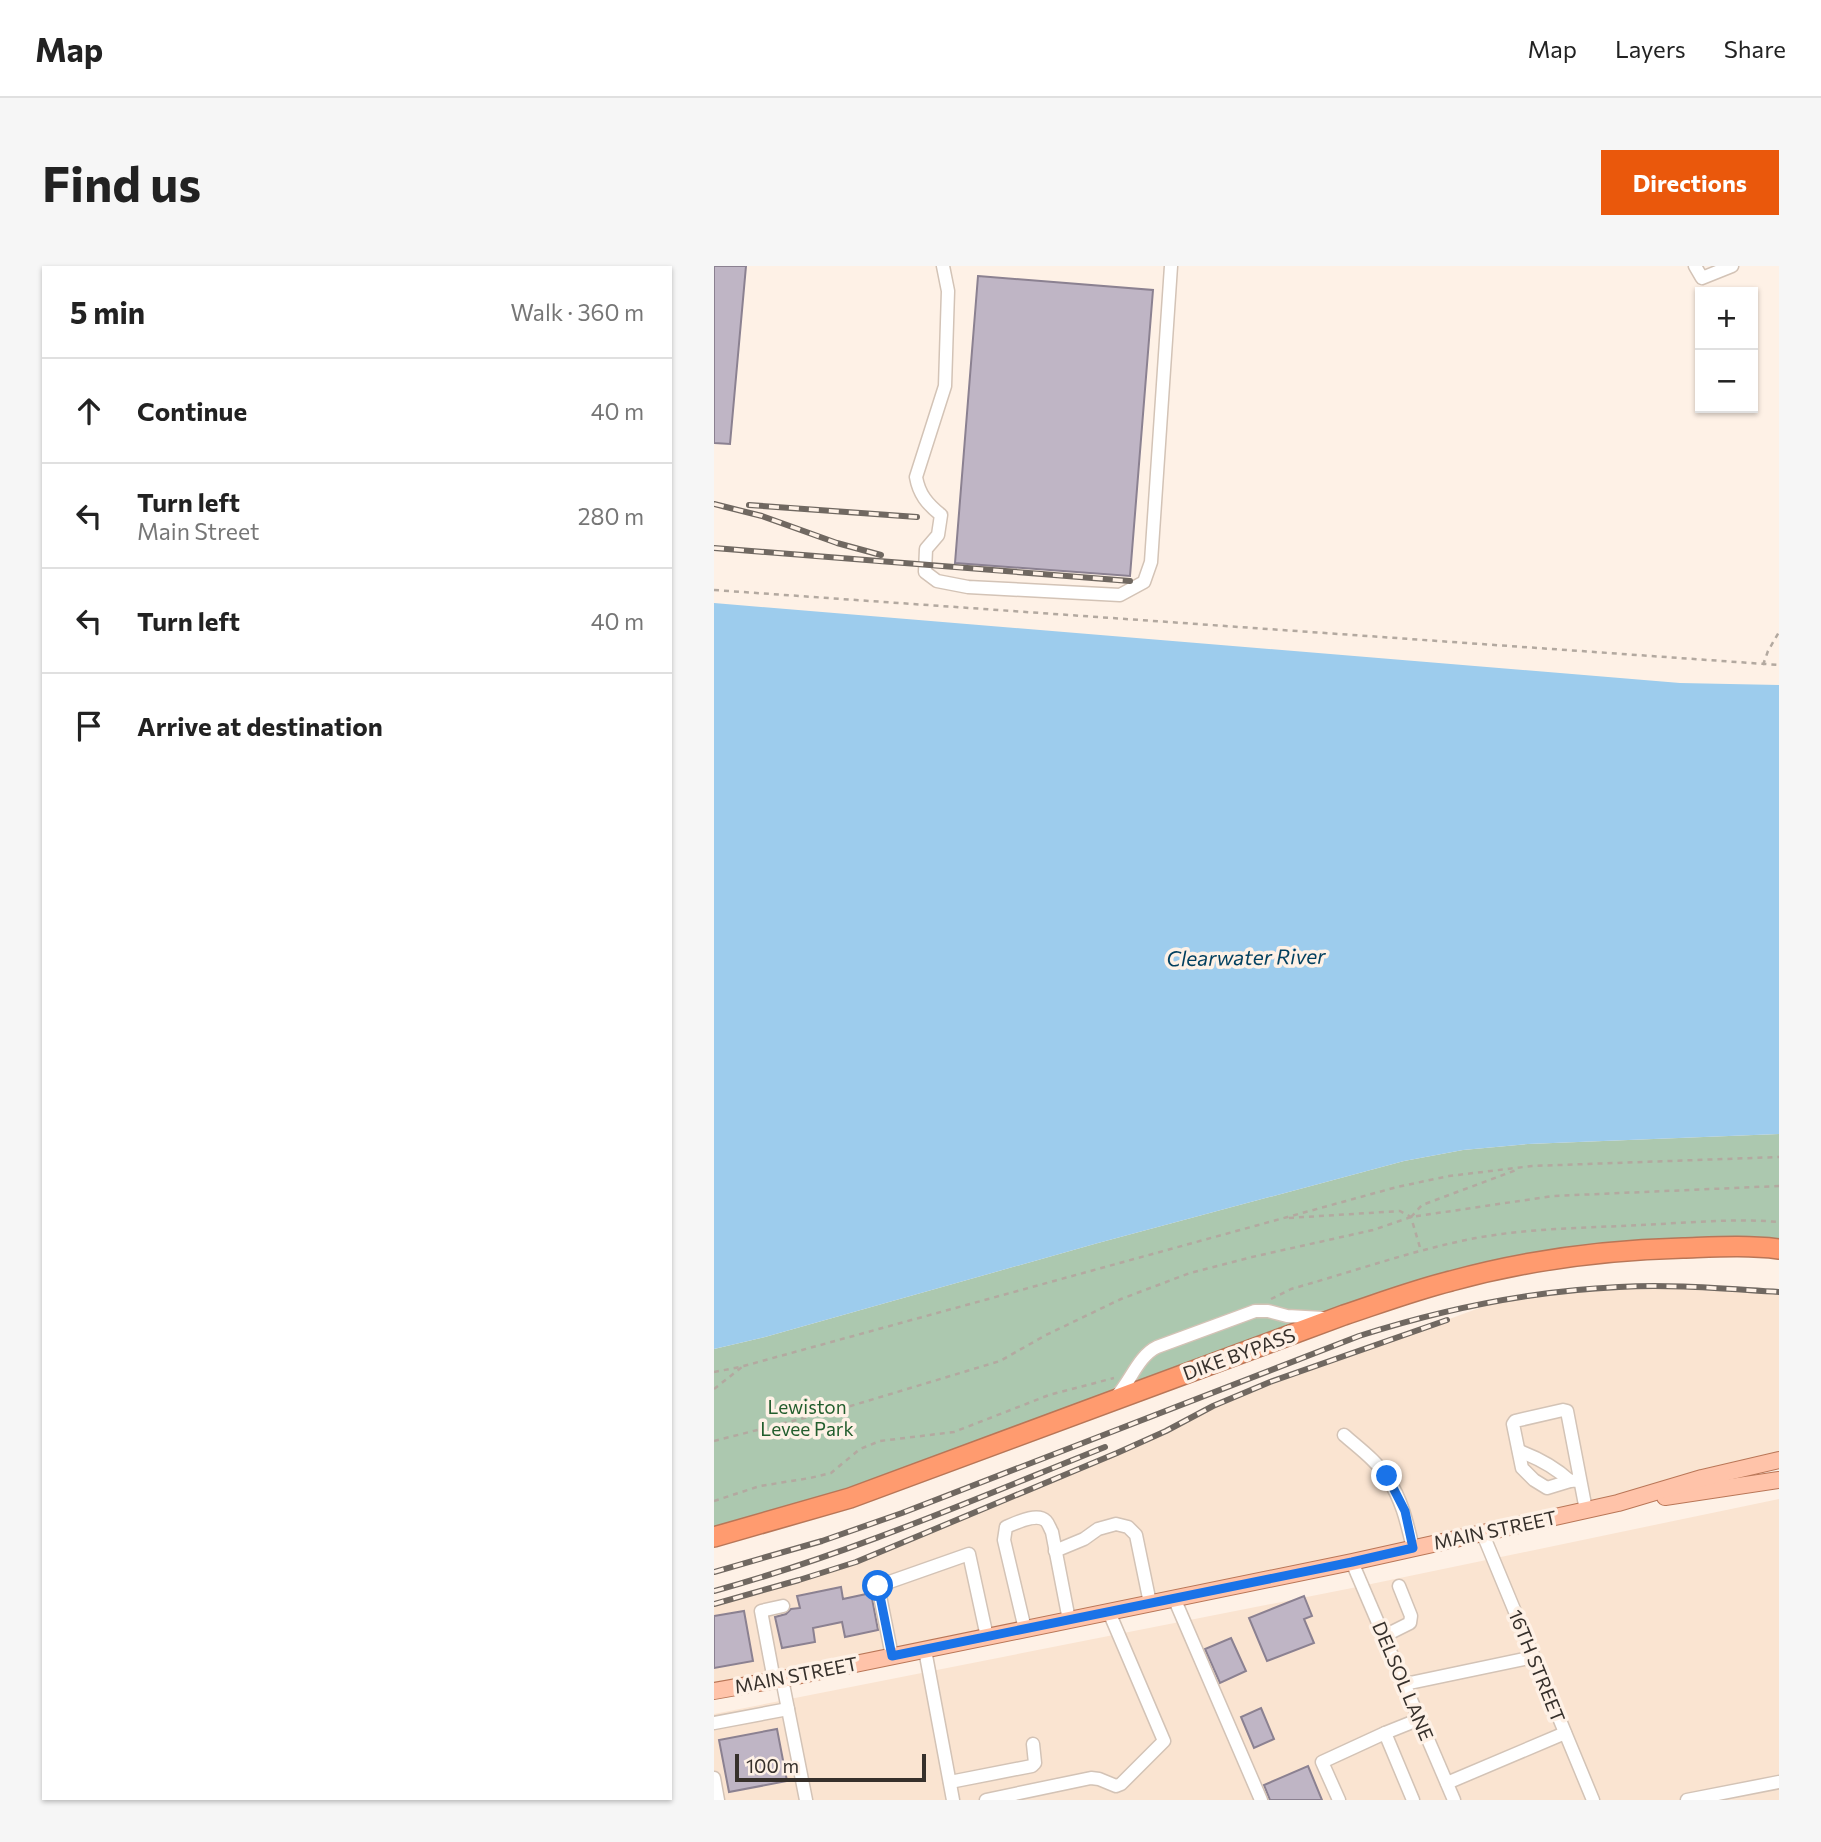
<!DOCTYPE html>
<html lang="en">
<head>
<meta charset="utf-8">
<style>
  :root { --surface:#fff; --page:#f6f6f6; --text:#222; --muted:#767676; --line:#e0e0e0; --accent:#ea580c }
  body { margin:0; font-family:Commissioner,sans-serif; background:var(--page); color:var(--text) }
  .controls { position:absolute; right:21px; top:21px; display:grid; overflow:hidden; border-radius:0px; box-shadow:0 2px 5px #0004 }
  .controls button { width:63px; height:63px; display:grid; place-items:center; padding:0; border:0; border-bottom:2px solid var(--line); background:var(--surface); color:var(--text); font:35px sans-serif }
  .scale { position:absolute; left:21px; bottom:18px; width:191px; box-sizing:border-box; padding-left:7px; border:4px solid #36302b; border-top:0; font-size:19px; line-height:24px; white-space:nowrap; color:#36302b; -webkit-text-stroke:5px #fef1e6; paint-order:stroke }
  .stop { position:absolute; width:21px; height:21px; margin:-16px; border:5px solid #1a73e8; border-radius:50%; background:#fff }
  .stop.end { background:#1a73e8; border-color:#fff; box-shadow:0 2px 7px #0008 }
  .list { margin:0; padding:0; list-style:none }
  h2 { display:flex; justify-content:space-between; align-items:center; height:91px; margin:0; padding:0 28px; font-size:30px }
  h2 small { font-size:23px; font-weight:400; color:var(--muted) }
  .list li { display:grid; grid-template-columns:46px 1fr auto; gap:21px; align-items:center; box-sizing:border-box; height:105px; padding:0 28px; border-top:2px solid var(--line) }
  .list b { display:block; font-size:26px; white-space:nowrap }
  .list p { margin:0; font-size:23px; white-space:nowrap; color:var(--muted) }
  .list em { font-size:23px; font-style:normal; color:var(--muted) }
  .icon { flex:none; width:38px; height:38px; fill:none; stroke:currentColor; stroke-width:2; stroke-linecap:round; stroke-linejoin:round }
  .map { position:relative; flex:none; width:1065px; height:1534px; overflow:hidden; border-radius:0px }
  header { display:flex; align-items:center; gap:42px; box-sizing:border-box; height:98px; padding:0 35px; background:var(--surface); border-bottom:2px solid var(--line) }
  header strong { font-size:33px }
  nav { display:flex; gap:38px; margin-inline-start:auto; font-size:24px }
  .intro { display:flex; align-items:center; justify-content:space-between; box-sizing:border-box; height:168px; padding:0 42px }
  h1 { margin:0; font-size:49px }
  .button { padding:18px 32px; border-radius:0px; background:var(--accent); color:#fff; font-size:24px; font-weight:700 }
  main { display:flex; gap:42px; padding:0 42px }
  aside { flex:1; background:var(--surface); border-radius:0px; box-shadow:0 2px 5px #0004 }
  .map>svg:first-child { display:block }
  .built { fill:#fae4d1 }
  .green { fill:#acc8af }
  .water { fill:#9dcced }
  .building { fill:#bfb5c5; stroke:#8b8191; stroke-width:2 }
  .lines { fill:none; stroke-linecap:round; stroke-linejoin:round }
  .minor-casing { stroke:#d3c3b6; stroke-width:15 }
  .major-casing { stroke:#b97657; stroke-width:18 }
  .highway-casing { stroke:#b97657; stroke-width:22 }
  .path { stroke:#b3a9a0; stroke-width:2.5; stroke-dasharray:5 5; stroke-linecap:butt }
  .minor { stroke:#fff; stroke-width:12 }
  .major { stroke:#ffc3a9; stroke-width:16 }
  .highway { stroke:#ff9b6f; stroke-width:19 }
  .rail-casing { stroke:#706861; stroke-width:6 }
  .rail { stroke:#fef1e6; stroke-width:3.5; stroke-dasharray:10; stroke-linecap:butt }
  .route { stroke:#1a73e8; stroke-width:9 }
  .labels { text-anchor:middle; stroke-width:7; stroke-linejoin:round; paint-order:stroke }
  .street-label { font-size:19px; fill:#36302b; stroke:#fef1e6 }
  .park-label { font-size:19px; fill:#225d2d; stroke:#fef1e6 }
  .water-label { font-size:21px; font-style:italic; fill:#013f5f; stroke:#fef1e6 }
</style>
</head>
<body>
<header>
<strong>Map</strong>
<nav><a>Map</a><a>Layers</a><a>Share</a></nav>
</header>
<div class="intro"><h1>Find us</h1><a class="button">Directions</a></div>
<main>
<aside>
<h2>5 min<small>Walk · 360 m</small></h2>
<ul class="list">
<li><svg class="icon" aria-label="ahead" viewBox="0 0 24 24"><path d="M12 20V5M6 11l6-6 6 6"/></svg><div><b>Continue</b></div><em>40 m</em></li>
<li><svg class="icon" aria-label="left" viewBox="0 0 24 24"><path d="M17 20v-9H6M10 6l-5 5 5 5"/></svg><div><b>Turn left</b><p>Main Street</p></div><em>280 m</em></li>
<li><svg class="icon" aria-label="left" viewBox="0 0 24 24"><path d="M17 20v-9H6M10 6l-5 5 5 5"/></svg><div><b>Turn left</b></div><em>40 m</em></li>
<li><svg class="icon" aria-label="arrive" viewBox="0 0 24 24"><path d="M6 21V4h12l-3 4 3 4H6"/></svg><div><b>Arrive at destination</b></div></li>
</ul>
</aside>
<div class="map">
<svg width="1065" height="1534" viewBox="0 0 1065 1534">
  <rect width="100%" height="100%" fill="#fef1e6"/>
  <g class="built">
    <polygon points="938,1020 1065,1026 1065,1194 904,1237 0,1424 0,1337 40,1327 142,1296 403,1187 499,1140 787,1034 875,1023"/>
    <polygon points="1065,1233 1065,1534 0,1534 0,1448 633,1323"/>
  </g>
  <polygon class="green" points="1065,868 1065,983 789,1003 0,1271 0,1083 51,1071 384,977 690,895 749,884 814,878"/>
  <polygon class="water" points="0,337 966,417 1065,419 1065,868 814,878 749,884 690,895 384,977 51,1071 0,1083"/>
  <g class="building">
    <polygon points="0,0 32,0 16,178 0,177"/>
    <polygon points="264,10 439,24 416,310 241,297"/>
    <polygon points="127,1321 129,1333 157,1327 164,1364 131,1371 128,1356 99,1362 101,1376 68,1382 61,1351 72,1348 77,1343 86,1342 83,1330"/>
    <polygon points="590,1330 598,1350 590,1353 600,1377 553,1395 535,1352"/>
    <polygon points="30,1345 39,1395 0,1402 0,1350"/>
    <polygon points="517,1372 532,1405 506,1417 491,1383"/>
    <polygon points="547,1442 560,1473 540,1482 527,1451"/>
    <polygon points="63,1463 73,1515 15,1526 5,1474"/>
    <polygon points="594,1500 608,1534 556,1534 550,1519"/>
  </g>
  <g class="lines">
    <defs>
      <g id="minor">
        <path d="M229,0L234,25L231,120L202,211C205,228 213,238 227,249L224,269L212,283L211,306L223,315L254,321L406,329L430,316L437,296L457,0"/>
        <polyline points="981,0 988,12 1018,0"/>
        <path d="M401,1132C416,1117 424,1090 443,1081L541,1045H554L573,1050L609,1052"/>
        <path d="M630,1169C645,1182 664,1196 674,1213C688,1234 693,1257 699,1282"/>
        <path d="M805,1185C824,1192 841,1201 856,1215"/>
        <polyline points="866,1214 856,1215 833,1222 820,1214 808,1202 799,1158 801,1155 849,1144 853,1145 872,1244"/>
        <polyline points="768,1266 879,1534"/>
        <polyline points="341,1285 370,1273 384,1263 402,1258 414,1261 422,1269 436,1337"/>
        <polyline points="638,1296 740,1534"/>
        <polyline points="460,1332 547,1534"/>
        <path d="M311,1363L290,1274L292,1261C302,1257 323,1246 332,1255C335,1258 336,1263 338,1266L355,1354"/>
        <polyline points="670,1370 696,1357 697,1350 685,1320"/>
        <polyline points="211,1384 239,1534"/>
        <polyline points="178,1390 164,1320 255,1288 273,1371"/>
        <polyline points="68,1413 92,1534"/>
        <polyline points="60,1414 47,1345 69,1340"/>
        <polyline points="691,1418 820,1391"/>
        <polyline points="0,1457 74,1443"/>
        <polyline points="671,1467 706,1453"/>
        <polyline points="0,1512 4,1534"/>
        <polyline points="236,1516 318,1500 321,1497 319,1478"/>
        <polyline points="733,1517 851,1467"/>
        <polyline points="272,1534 377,1512 385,1513 402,1520 407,1518 450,1475 395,1346"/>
        <polyline points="625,1534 608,1496 671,1467 699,1534"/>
        <polyline points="973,1534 1065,1516"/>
      </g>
      <g id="major">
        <polyline points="951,1231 1065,1214"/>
        <polyline points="0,1425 68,1413 638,1296 904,1237 988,1212 1065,1194"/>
      </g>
      <path id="highway" d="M0,1271L136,1232L630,1049C666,1037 701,1024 737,1015C813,994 891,984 969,982C1001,981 1033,979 1065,983"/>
    </defs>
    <use href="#minor" class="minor-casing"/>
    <use href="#major" class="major-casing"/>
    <use href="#highway" class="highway-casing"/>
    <g class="path">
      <polyline points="0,324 1065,399"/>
      <polyline points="1049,399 1054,385 1065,366"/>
      <polyline points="697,951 708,939 805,903"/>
      <polyline points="575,952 686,945 697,951 707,985"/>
      <path d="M557,1033L577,1023C638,1006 699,984 762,972C816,962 872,962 926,959C972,957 1019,952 1065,956"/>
      <polyline points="0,1106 26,1101 683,921 735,910 818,900 1065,891"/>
      <polyline points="0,1123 28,1101"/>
      <polyline points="0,1175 130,1142 286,1095 332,1069 407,1033 476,1007 538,991 659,964 697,951 839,930 1065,920"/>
      <polyline points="0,1235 46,1220 96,1212 117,1207 146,1183 166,1175 240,1166 335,1129 400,1112"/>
    </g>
    <use href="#minor" class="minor"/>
    <use href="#major" class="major"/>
    <use href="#highway" class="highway"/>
    <defs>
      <g id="rail">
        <polyline points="0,238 48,250 123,277 167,289"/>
        <polyline points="35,239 203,251"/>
        <polyline points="0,282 416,315"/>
        <path d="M0,1306L108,1275L188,1247L645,1070C729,1043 817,1025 905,1021C959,1018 1012,1023 1065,1026"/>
        <path d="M0,1325C135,1288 261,1233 391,1181"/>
        <polyline points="0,1338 85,1314 142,1296 403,1187 452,1165 499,1140 556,1116 733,1054"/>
      </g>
    </defs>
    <use href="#rail" class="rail-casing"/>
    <use href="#rail" class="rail"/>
  </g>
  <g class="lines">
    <polyline class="route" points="164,1320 178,1390 638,1296 699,1282 691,1245 673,1210"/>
  </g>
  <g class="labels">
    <g class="street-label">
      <text transform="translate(525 1088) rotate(-20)" y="7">DIKE BYPASS</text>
      <text transform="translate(781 1264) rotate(-12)" y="7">MAIN STREET</text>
      <text transform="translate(823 1400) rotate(68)" y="7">16TH STREET</text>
      <text transform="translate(82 1409) rotate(-11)" y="7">MAIN STREET</text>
      <text transform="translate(689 1415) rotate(67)" y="7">DELSOL LANE</text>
    </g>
    <g class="park-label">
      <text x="93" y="1148">Lewiston<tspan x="93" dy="22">Levee Park</tspan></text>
    </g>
    <g class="water-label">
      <text transform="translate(532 692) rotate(-1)" y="7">Clearwater River</text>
    </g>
  </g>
</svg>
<div class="controls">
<button>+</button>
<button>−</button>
</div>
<div class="scale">100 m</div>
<div class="stop" style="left:164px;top:1320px"></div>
<div class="stop end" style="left:673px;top:1210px"></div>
</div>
</main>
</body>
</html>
